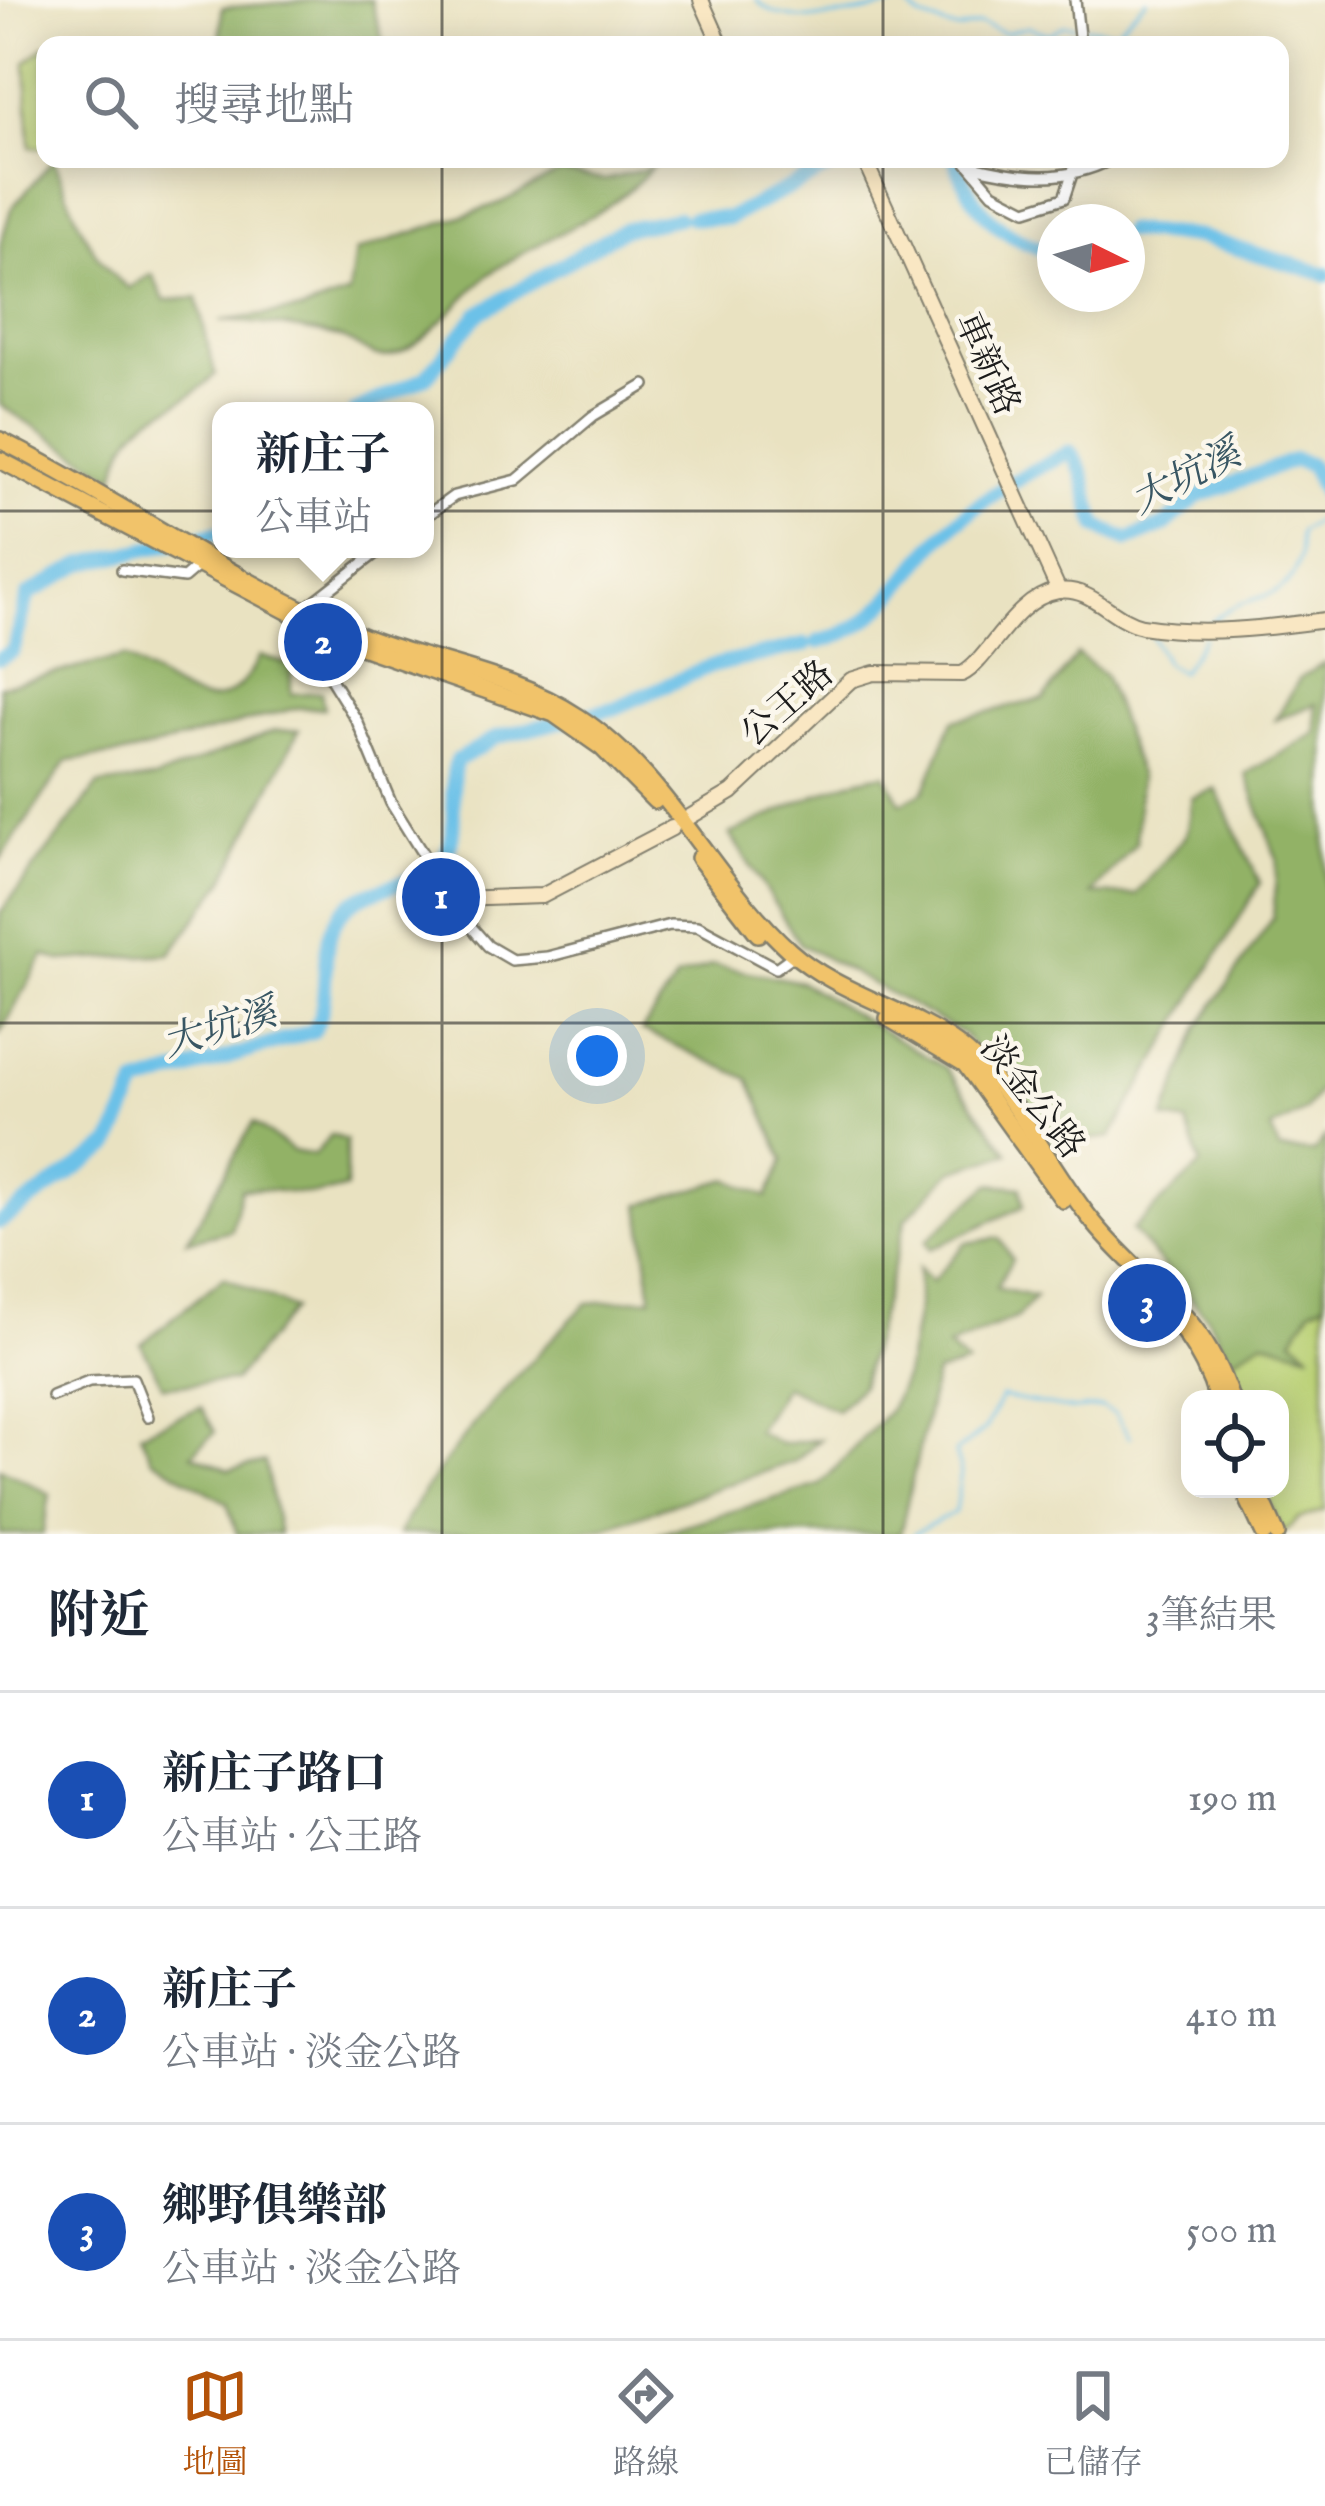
<!DOCTYPE html>
<html lang="zh-TW">
<head>
<meta charset="utf-8">
<style>
  :root { --surface:#fff; --page:#f2f2f3; --text:#1f2937; --muted:#747a83; --line:#e0e1e3; --accent:#b45309 }
  body { margin:0; font-family:"IM FELL English","Noto Serif TC",serif; background:var(--page); color:var(--text) }
  .controls { position:absolute; right:36px; bottom:36px; display:grid; overflow:hidden; border-radius:24px; box-shadow:0 6px 30px #0003 }
  .controls button { width:108px; height:108px; display:grid; place-items:center; padding:0; border:0; border-bottom:3px solid var(--line); background:var(--surface); color:var(--text); font:60px sans-serif }
  .compass { position:absolute; left:1037px; top:204px; width:108px; height:108px; border-radius:50%; background:var(--surface); box-shadow:0 6px 30px #0003; rotate:95deg }
  .you { position:absolute; left:597px; top:1056px; width:42px; height:42px; margin:-30px; border:9px solid #fff; border-radius:50%; background:#1a73e8; box-shadow:0 0 0 18px #1a73e833 }
  .badge { display:grid; place-items:center; width:78px; height:78px; border-radius:50%; background:var(--accent); color:#fff; font-size:39px; font-weight:700 }
  .pin { position:absolute; translate:-50% -50%; border:6px solid #fff; box-shadow:0 3px 12px #0006 }
  .popup { position:absolute; left:212px; top:402px; width:222px; height:156px; box-sizing:border-box; display:grid; place-content:center; border-radius:24px; background:var(--surface); filter:drop-shadow(0 3px 9px #0005); font-size:39px; white-space:nowrap; color:var(--muted) }
  .popup b { font-size:45px; color:var(--text) }
  .popup::after { content:''; position:absolute; left:50%; top:100%; margin-left:-24px; border:24px solid transparent; border-top-color:var(--surface) }
  .list { margin:0; padding:0; list-style:none }
  h2 { display:flex; justify-content:space-between; align-items:center; height:156px; margin:0; padding:0 48px; font-size:51px }
  h2 small { font-size:39px; font-weight:400; color:var(--muted) }
  .list li { display:grid; grid-template-columns:78px 1fr auto; gap:36px; align-items:center; box-sizing:border-box; height:216px; padding:0 48px; border-top:3px solid var(--line) }
  .list b { display:block; font-size:45px; white-space:nowrap }
  .list p { margin:0; font-size:39px; white-space:nowrap; color:var(--muted) }
  .list em { font-size:39px; font-style:normal; color:var(--muted) }
  .icon { flex:none; width:66px; height:66px; fill:none; stroke:currentColor; stroke-width:2; stroke-linecap:round; stroke-linejoin:round }
  .map { position:relative; flex:none; width:1325px; height:1534px; overflow:hidden }
  .search { position:absolute; background:var(--surface); box-shadow:0 6px 30px #0003; left:36px; right:36px; top:36px; height:132px; display:flex; align-items:center; gap:30px; box-sizing:border-box; padding:0 42px; border-radius:24px; color:var(--muted); font-size:45px }
  .sheet { height:804px; background:var(--surface) }
  nav { display:flex; justify-content:space-around; align-items:center; box-sizing:border-box; height:168px; border-top:3px solid var(--line); background:var(--surface); font-size:33px; color:var(--muted) }
  nav a { display:grid; justify-items:center; gap:6px }
  nav .on { color:var(--accent) }
  .map>svg:first-child { display:block }
  .green { fill:#b9d075; stroke:#6a7648; stroke-width:3 }
  .forest { fill:#92b266; stroke:#576741; stroke-width:3 }
  .lines { fill:none; stroke-linecap:round; stroke-linejoin:round }
  .stream { stroke:#6cc1e8; stroke-width:3 }
  .river { stroke:#6cc1e8; stroke-width:15 }
  .street-casing { stroke:#827f6e; stroke-width:14 }
  .secondary-casing { stroke:#827f6e; stroke-width:18 }
  .primary-casing { stroke:#827f6e; stroke-width:20 }
  .street { stroke:#fff; stroke-width:9 }
  .secondary { stroke:#f9e7c3; stroke-width:14 }
  .primary { stroke:#f1c36a; stroke-width:15 }
  .grid { fill:none; stroke:#1c1c1c; stroke-width:3; stroke-opacity:0.55 }
  .labels { text-anchor:middle; stroke-width:9; stroke-linejoin:round; paint-order:stroke }
  .street-label { font-size:36px; fill:#1c1c1c; stroke:#fbf7ec }
  .water-label { font-size:39px; font-style:italic; fill:#385663; stroke:#fbf7ec }
</style>
</head>
<body>
<div class="map">
<svg width="1325" height="1534" viewBox="0 0 1325 1534">
  <rect width="100%" height="100%" fill="#fbf7ec"/>
  <filter id="ink" filterUnits="userSpaceOnUse"><feTurbulence type="fractalNoise" baseFrequency=".00833" numOctaves="2"/><feDisplacementMap in="SourceGraphic" scale="24" xChannelSelector="R" yChannelSelector="G"/><feConvolveMatrix kernelMatrix="1 2 1 2 8 2 1 2 1" color-interpolation-filters="sRGB"/></filter>
  <filter id="wash" filterUnits="userSpaceOnUse"><feTurbulence type="fractalNoise" baseFrequency=".004" numOctaves="4" result="noise"/><feDisplacementMap in="SourceGraphic" scale="48" xChannelSelector="R" yChannelSelector="G"/><feGaussianBlur stdDeviation="2.7" result="paint"/><feColorMatrix in="noise" values="0 0 0 0 0 0 0 0 0 0 0 0 0 0 0 0 0 1.4 0 .05"/><feComposite in="paint" operator="in"/></filter>
  <g filter="url(#wash)">
    <rect width="100%" height="100%" fill="#e9e2c1"/>
    <g class="green">
      <polygon points="45,46 45,148 30,147 26,62"/>
      <polygon points="1325,1302 1325,1510 1298,1519 1283,1533 1264,1489 1280,1489 1280,1399 1243,1399 1230,1360 1264,1340 1308,1351 1292,1338 1311,1309"/>
    </g>
    <g class="forest">
      <polygon points="317,0 371,0 384,45 220,45 222,8"/>
      <path d="M54,159C72,205 87,259 129,288L152,274L164,300L197,298L215,374C172,422 133,400 115,477L0,405V246L11,209Z"/>
      <path d="M652,167C608,220 544,234 490,274C461,296 427,347 390,356C370,361 356,341 339,337C300,328 259,322 220,321L303,310L349,294L355,252L500,203L560,172L605,180Z"/>
      <path d="M1077,654L1104,675L1140,777L1136,843L1092,894L1136,895L1186,835L1192,798L1216,789L1260,883L1111,1137L1044,1145L964,1034L800,944L730,834C780,814 835,780 885,774L901,803L924,791L953,720L1044,699Z"/>
      <path d="M260,656L291,665V694L321,692L324,708H296L132,753L67,761L0,860V686L124,657C180,689 220,734 260,656Z"/>
      <polygon points="1325,663 1325,1082 1305,1111 1271,1129 1279,1150 1314,1152 1325,1137 1325,1302 1311,1309 1293,1338 1311,1353 1264,1340 1230,1360 1208,1318 1132,1230 1201,1165 1187,1123 1164,1119 1199,1027 1273,918 1277,860 1246,774 1316,733 1316,704 1275,720 1300,678"/>
      <polygon points="299,730 224,881 170,954 60,961 44,955 0,1034 0,913 98,785 154,779 274,731"/>
      <path d="M713,965L801,982L946,1068L1009,1153L952,1171L906,1219L861,1386L837,1410L784,1386L756,1431L781,1444L820,1439L795,1461L606,1527L564,1534H398C447,1446 517,1374 587,1303L652,1298L640,1205L728,1179L767,1197L784,1160L749,1079L642,1030L677,978Z"/>
      <path d="M253,1123L293,1151L314,1155L331,1135L346,1140V1188C303,1202 284,1187 241,1189L231,1230L187,1241Z"/>
      <polygon points="990,1184 1021,1187 1024,1206 930,1249 926,1241"/>
      <polygon points="999,1238 1012,1259 996,1288 1035,1297 1018,1317 948,1347 967,1364 936,1374 900,1534 656,1534 820,1485 890,1409 905,1376 918,1306 918,1268 931,1282 966,1243"/>
      <polygon points="224,1277 293,1309 234,1381 163,1386 141,1344"/>
      <polygon points="201,1407 215,1432 192,1454 229,1470 265,1462 279,1534 237,1534 227,1503 151,1458 140,1433"/>
      <polygon points="0,1468 50,1494 43,1534 0,1534"/>
    </g>
    <g class="lines">
      <g class="stream">
        <path d="M756,0C790,34 865,11 905,4L921,18L958,30L980,24L1005,33L1028,27L1049,34L1064,25L1074,26"/>
        <polyline points="1084,27 1115,31 1147,0"/>
        <path d="M1211,623C1243,588 1286,610 1299,560C1302,550 1298,542 1300,531L1325,516"/>
        <polyline points="1151,635 1166,664 1181,672 1204,637"/>
        <polyline points="913,1534 955,1512 961,1472 955,1453 985,1429 1001,1397 1074,1410 1101,1407 1115,1414 1130,1438"/>
      </g>
      <g class="river">
        <path d="M955,159C974,213 1001,238 1055,253"/>
        <polyline points="692,218 729,218 846,159"/>
        <polyline points="1127,231 1199,237 1325,274"/>
        <polyline points="356,411 426,377 478,314 623,229 678,218"/>
        <path d="M818,642C890,626 907,564 958,521C991,493 1031,470 1070,452C1089,474 1086,501 1098,527L1128,540L1165,525L1197,497L1294,460L1310,465L1325,496"/>
        <polyline points="0,658 13,651 28,595 82,564 221,532"/>
        <path d="M0,1222L111,1145L137,1086L313,1031C335,996 314,949 340,914C365,880 436,889 450,845C458,818 448,788 456,761L497,737L615,708L708,667L805,645"/>
      </g>
    </g>
  </g>
  <g filter="url(#ink)">
    <g class="lines">
      <defs>
        <g id="street">
          <polyline points="1075,0 1080,45"/>
          <polyline points="964,159 993,193 1026,210 1064,198 1077,159"/>
          <path d="M973,166C1022,178 1065,183 1112,159"/>
          <polyline points="425,517 454,496 517,480 593,416 645,385"/>
          <polyline points="381,549 293,618 357,721 391,803 460,914 488,946 512,960 547,957 670,925 698,926 776,968 794,955"/>
          <polyline points="122,570 184,578 198,566"/>
          <polyline points="52,1396 89,1381 133,1379 148,1417"/>
        </g>
        <g id="secondary">
          <polyline points="701,0 721,45"/>
          <polyline points="864,159 1059,591"/>
          <path d="M688,818L732,792L851,680L874,673L962,674C989,661 1013,598 1058,591C1092,586 1112,620 1142,626C1202,636 1267,628 1325,620"/>
          <polyline points="455,899 542,896 672,828"/>
        </g>
        <g id="primary">
          <path d="M0,440C116,498 223,575 342,628C419,662 508,670 579,717C669,776 712,880 790,951C837,993 906,1008 956,1044C1011,1082 1050,1171 1094,1223C1149,1290 1200,1307 1231,1399"/>
          <polyline points="0,460 344,641 554,714 601,747 655,801"/>
          <polyline points="699,858 758,934"/>
          <polyline points="888,1018 965,1064 1063,1200"/>
          <path d="M1133,1274C1169,1309 1203,1350 1217,1399"/>
          <polyline points="1243,1489 1264,1534"/>
          <polyline points="1257,1489 1277,1534"/>
        </g>
      </defs>
      <use href="#street" class="street-casing"/>
      <use href="#secondary" class="secondary-casing"/>
      <use href="#primary" class="primary-casing"/>
      <use href="#street" class="street"/>
      <use href="#secondary" class="secondary"/>
      <use href="#primary" class="primary"/>
    </g>
  </g>
  <path class="grid" d="M442,0V45M883,0V45M442,159V1534M883,159V1534M0,511H1325M0,1023H1325"/>
  <g class="labels">
    <g class="street-label">
      <text transform="translate(989 363) rotate(66)" y="13">車新路</text>
      <text transform="translate(786 702) rotate(-41)" y="13">公王路</text>
      <text transform="translate(1034 1096) rotate(52)" y="13">淡金公路</text>
    </g>
    <g class="water-label">
      <text transform="translate(1185 475) rotate(-27)" y="14">大坑溪</text>
      <text transform="translate(219 1026) rotate(-17)" y="14">大坑溪</text>
    </g>
  </g>
</svg>
<div class="controls">
<button><svg class="icon" aria-label="locate" viewBox="0 0 24 24"><circle cx="12" cy="12" r="6"/><path d="M12 2v4M12 18v4M2 12h4M18 12h4"/></svg></button>
</div>
<svg class="compass" viewBox="-18 -18 36 36"><path d="M0-13l5 13h-10z" fill="#e53935"/><path d="M0 13l5-13h-10z" fill="#747a83"/></svg>
<div class="you"></div>
<div class="pin badge" style="left:441px;top:897px;background:#1a4fb4">1</div>
<div class="pin badge" style="left:323px;top:642px;background:#1a4fb4">2</div>
<div class="popup"><b>新庄子</b>公車站</div>
<div class="pin badge" style="left:1147px;top:1303px;background:#1a4fb4">3</div>
<div class="search"><svg class="icon" aria-label="search" viewBox="0 0 24 24"><circle cx="10" cy="10" r="6"/><path d="M15 15l6 6"/></svg>搜尋地點</div>
</div>
<section class="sheet">
<h2>附近<small>3筆結果</small></h2>
<ul class="list">
<li><span class="badge" style="background:#1a4fb4">1</span><div><b>新庄子路口</b><p>公車站 · 公王路</p></div><em>190 m</em></li>
<li><span class="badge" style="background:#1a4fb4">2</span><div><b>新庄子</b><p>公車站 · 淡金公路</p></div><em>410 m</em></li>
<li><span class="badge" style="background:#1a4fb4">3</span><div><b>鄉野俱樂部</b><p>公車站 · 淡金公路</p></div><em>500 m</em></li>
</ul>
</section>
<nav>
<a class="on"><svg class="icon" aria-label="map" viewBox="0 0 24 24"><path d="M3 6l6-2 6 2 6-2v14l-6 2-6-2-6 2zM9 4v14M15 6v14"/></svg>地圖</a>
<a><svg class="icon" aria-label="directions" viewBox="0 0 24 24"><path d="M12 3l9 9-9 9-9-9zM9 14v-3h6M13 9l2 2-2 2"/></svg>路線</a>
<a><svg class="icon" aria-label="saved" viewBox="0 0 24 24"><path d="M7 4h10v16l-5-4-5 4z"/></svg>已儲存</a>
</nav>
</body>
</html>
